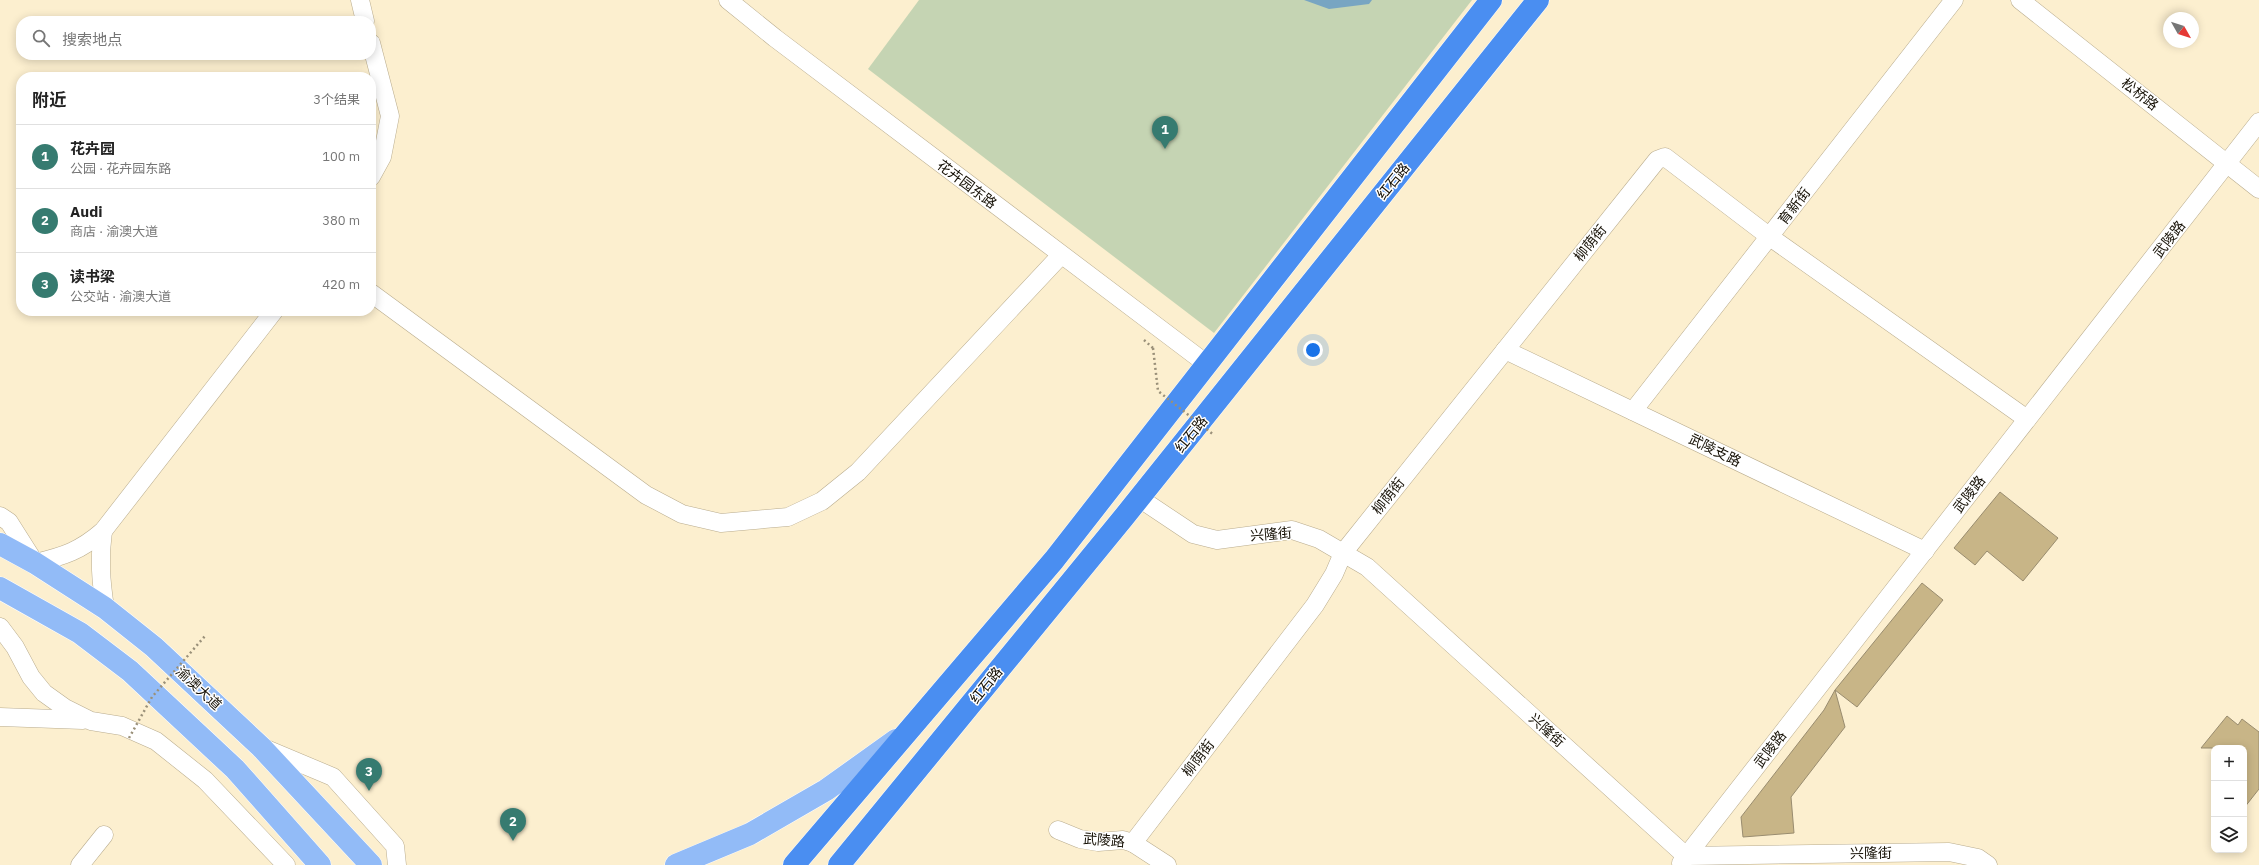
<!DOCTYPE html>
<html lang="zh">
<head>
<meta charset="utf-8">
<style>
  :root { --surface:#fff; --page:#f2f2f2; --text:#222; --muted:#767676; --line:#e0e0e0; --accent:#367b70 }
  body { margin:0; font-family:"IBM Plex Sans","Noto Sans SC",sans-serif; background:var(--page); color:var(--text) }
  .controls { position:absolute; right:12px; bottom:12px; display:grid; overflow:hidden; border-radius:8px; box-shadow:0 2px 10px #0003 }
  .controls button { width:36px; height:36px; display:grid; place-items:center; padding:0; border:0; border-bottom:1px solid var(--line); background:var(--surface); color:var(--text); font:20px sans-serif }
  .compass { position:absolute; left:2163px; top:12px; width:36px; height:36px; border-radius:50%; background:var(--surface); box-shadow:0 2px 10px #0003; rotate:129deg }
  .you { position:absolute; left:1313px; top:350px; width:14px; height:14px; margin:-10px; border:3px solid #fff; border-radius:50%; background:#1a73e8; box-shadow:0 0 0 6px #1a73e833 }
  .badge { display:grid; place-items:center; width:26px; height:26px; border-radius:50%; background:var(--accent); color:#fff; font-size:13px; font-weight:700 }
  .pin { position:absolute; translate:-50% -33px; filter:drop-shadow(0 1px 2px #0008) }
  .pin::after { content:''; position:absolute; top:21px; width:14px; height:12px; background:inherit; clip-path:polygon(0 0,100% 0,50% 100%) }
  .list { margin:0; padding:0; list-style:none }
  h2 { display:flex; justify-content:space-between; align-items:center; height:52px; margin:0; padding:0 16px; font-size:17px }
  h2 small { font-size:13px; font-weight:400; color:var(--muted) }
  .list li { display:grid; grid-template-columns:26px 1fr auto; gap:12px; align-items:center; box-sizing:border-box; height:64px; padding:0 16px; border-top:1px solid var(--line) }
  .list b { display:block; font-size:15px; white-space:nowrap }
  .list p { margin:0; font-size:13px; white-space:nowrap; color:var(--muted) }
  .list em { font-size:13px; font-style:normal; color:var(--muted) }
  .icon { flex:none; width:22px; height:22px; fill:none; stroke:currentColor; stroke-width:2; stroke-linecap:round; stroke-linejoin:round }
  .map { position:relative; flex:none; width:2259px; height:865px; overflow:hidden }
  .search { position:absolute; background:var(--surface); box-shadow:0 2px 10px #0003; left:16px; top:16px; width:360px; height:44px; display:flex; align-items:center; gap:10px; box-sizing:border-box; padding:0 14px; border-radius:16px; color:var(--muted); font-size:15px }
  .panel { position:absolute; background:var(--surface); box-shadow:0 2px 10px #0003; left:16px; top:72px; width:360px; height:244px; border-radius:16px }
  .map>svg:first-child { display:block }
  .green { fill:#c5d4b3 }
  .water { fill:#78a5c2 }
  .building { fill:#c8b587; stroke:#998c6f }
  .lines { fill:none; stroke-linecap:round; stroke-linejoin:round }
  .minor-casing { stroke:#b9ac8e; stroke-width:19 }
  .major-casing { stroke:#fff; stroke-width:23 }
  .highway-casing { stroke:#fff; stroke-width:23 }
  .path { stroke:#9a9079; stroke-width:2.5; stroke-dasharray:2 3; stroke-linecap:butt }
  .minor { stroke:#fff; stroke-width:18 }
  .major { stroke:#92bbf7; stroke-width:22 }
  .highway { stroke:#4a8ef1; stroke-width:22 }
  .path-bridge { stroke:#9a9079; stroke-width:2.5; stroke-dasharray:2 3; stroke-linecap:butt }
  .labels { text-anchor:middle; stroke-width:3; stroke-linejoin:round; paint-order:stroke }
  .street-label { font-size:14px; fill:#161106; stroke:#fff }
</style>
</head>
<body>
<div class="map">
<svg width="2259" height="865" viewBox="0 0 2259 865">
  <rect width="100%" height="100%" fill="#fcefcf"/>
  <polygon class="green" points="919,0 1472,0 1214,333 868,69"/>
  <polygon class="water" points="1304,0 1372,0 1369,4 1329,9"/>
  <g class="building">
    <polygon points="2000,492 2058,538 2023,581 1987,551 1975,565 1954,548"/>
    <polygon points="1922,583 1943,600 1857,707 1835,690"/>
    <polygon points="1835,690 1845,727 1791,797 1794,833 1743,837 1741,817 1824,710"/>
    <polygon points="2227,716 2238,725 2242,719 2259,732 2259,789 2244,808 2244,748 2201,748"/>
  </g>
  <g class="lines">
    <defs>
      <g id="minor">
        <polyline points="360,0 365,21"/>
        <polyline points="728,0 775,38 1208,365"/>
        <polyline points="2020,0 2259,189"/>
        <polyline points="371,43 390,116 382,157 371,177"/>
        <polyline points="371,293 646,495 682,514 721,523 788,517 822,501 858,472 1061,255"/>
        <polyline points="1505,350 1925,551"/>
        <polyline points="1633,411 1954,0"/>
        <polyline points="1139,498 1193,534 1217,540 1292,530 1319,539 1367,567 1686,856 1949,852 1978,858 1988,865"/>
        <path d="M0,516L9,522L35,563C64,556 80,551 103,531L274,311"/>
        <path d="M103,531C99,559 101,581 105,608"/>
        <polyline points="0,627 15,647 31,677 44,693 65,708 91,721 122,726 156,741 205,780 286,865"/>
        <polyline points="0,717 83,720"/>
        <polyline points="264,748 333,777 395,846 397,865"/>
        <polyline points="1058,830 1080,839 1098,842 1123,840 1133,843 1167,865"/>
        <polyline points="1133,843 1315,605 1334,574 1343,553 1657,160 1665,157 1770,237 2027,419"/>
        <polyline points="1681,863 2259,122"/>
        <polyline points="80,865 104,835"/>
      </g>
      <g id="major">
        <polyline points="0,544 35,563 105,608 154,647 261,747 371,865"/>
        <polyline points="0,588 80,633 130,671 235,769 320,865"/>
        <polyline points="676,865 750,834 826,790 896,740"/>
      </g>
      <g id="highway">
        <polyline points="794,865 1054,560 1491,0"/>
        <polyline points="839,865 1124,517 1538,0"/>
      </g>
    </defs>
    <use href="#minor" class="minor-casing"/>
    <use href="#major" class="major-casing"/>
    <use href="#highway" class="highway-casing"/>
    <polyline class="path" points="1144,340 1153,348"/>
    <use href="#minor" class="minor"/>
    <use href="#major" class="major"/>
    <use href="#highway" class="highway"/>
    <g class="path-bridge">
      <polyline points="1153,348 1158,391 1214,435"/>
      <polyline points="129,738 152,697 205,636"/>
    </g>
  </g>
  <g class="labels">
    <g class="street-label">
      <text transform="translate(2140 94) rotate(38)" y="5">松桥路</text>
      <text transform="translate(1393 181) rotate(-51)" y="5">红石路</text>
      <text transform="translate(967 184) rotate(37)" y="5">花卉园东路</text>
      <text transform="translate(1794 206) rotate(-52)" y="5">育新街</text>
      <text transform="translate(2169 239) rotate(-52)" y="5">武陵路</text>
      <text transform="translate(1590 243) rotate(-51)" y="5">柳荫街</text>
      <text transform="translate(1191 434) rotate(-51)" y="5">红石路</text>
      <text transform="translate(1715 450) rotate(26)" y="5">武陵支路</text>
      <text transform="translate(1969 494) rotate(-52)" y="5">武陵路</text>
      <text transform="translate(1388 496) rotate(-51)" y="5">柳荫街</text>
      <text transform="translate(1271 534) rotate(-4)" y="5">兴隆街</text>
      <text transform="translate(986 685) rotate(-51)" y="5">红石路</text>
      <text transform="translate(199 688) rotate(43)" y="5">渝澳大道</text>
      <text transform="translate(1547 730) rotate(42)" y="5">兴隆街</text>
      <text transform="translate(1770 749) rotate(-52)" y="5">武陵路</text>
      <text transform="translate(1198 758) rotate(-52)" y="5">柳荫街</text>
      <text transform="translate(1104 840) rotate(5)" y="5">武陵路</text>
      <text transform="translate(1871 853) rotate(-1)" y="5">兴隆街</text>
    </g>
  </g>
</svg>
<div class="controls">
<button>+</button>
<button>−</button>
<button><svg class="icon" aria-label="layers" viewBox="0 0 24 24"><path d="M12 4l9 5-9 5-9-5zM3 14l9 5 9-5"/></svg></button>
</div>
<svg class="compass" viewBox="-18 -18 36 36"><path d="M0-13l5 13h-10z" fill="#e53935"/><path d="M0 13l5-13h-10z" fill="#767676"/></svg>
<div class="you"></div>
<div class="pin badge" style="left:1165px;top:149px">1</div>
<div class="pin badge" style="left:513px;top:841px">2</div>
<div class="pin badge" style="left:369px;top:791px">3</div>
<div class="search"><svg class="icon" aria-label="search" viewBox="0 0 24 24"><circle cx="10" cy="10" r="6"/><path d="M15 15l6 6"/></svg>搜索地点</div>
<section class="panel">
<h2>附近<small>3个结果</small></h2>
<ul class="list">
<li><span class="badge">1</span><div><b>花卉园</b><p>公园 · 花卉园东路</p></div><em>100 m</em></li>
<li><span class="badge">2</span><div><b>Audi</b><p>商店 · 渝澳大道</p></div><em>380 m</em></li>
<li><span class="badge">3</span><div><b>读书梁</b><p>公交站 · 渝澳大道</p></div><em>420 m</em></li>
</ul>
</section>
</div>
</body>
</html>
